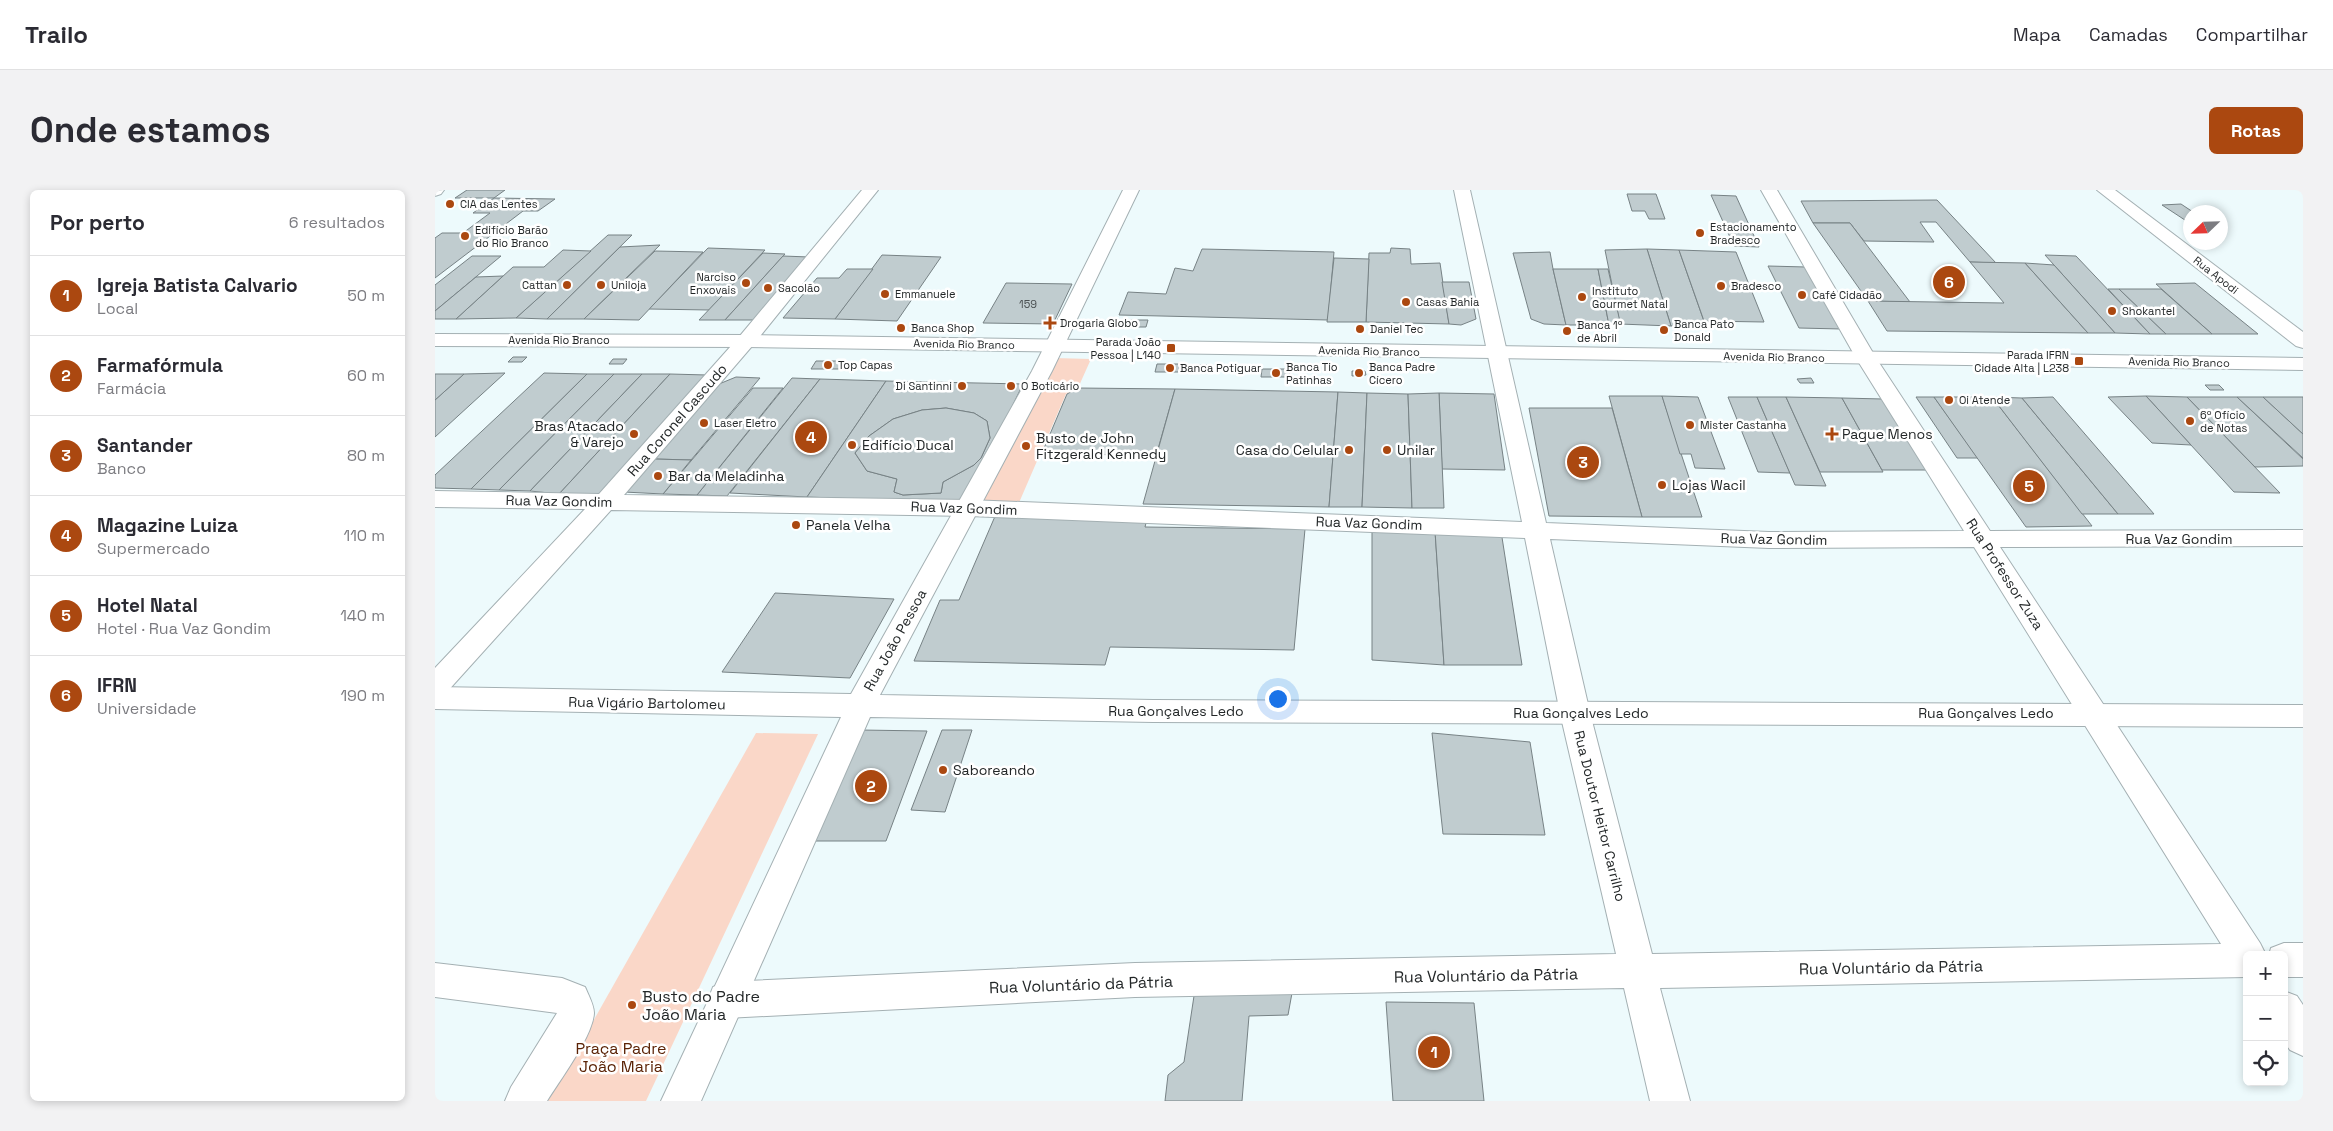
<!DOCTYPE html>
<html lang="pt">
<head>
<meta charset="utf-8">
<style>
  :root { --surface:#fff; --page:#f2f2f3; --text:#2b2b33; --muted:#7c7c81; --line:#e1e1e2; --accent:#ab4810 }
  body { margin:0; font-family:"Space Grotesk",sans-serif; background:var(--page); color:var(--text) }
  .controls { position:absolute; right:15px; bottom:15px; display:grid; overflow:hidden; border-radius:8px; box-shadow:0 2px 8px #0003 }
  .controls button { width:45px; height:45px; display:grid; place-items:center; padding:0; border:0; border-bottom:1px solid var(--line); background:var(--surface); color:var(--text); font:25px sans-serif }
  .compass { position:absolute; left:1748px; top:15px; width:45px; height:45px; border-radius:50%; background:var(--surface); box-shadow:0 2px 8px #0003; rotate:247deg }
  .you { position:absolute; left:842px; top:508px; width:18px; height:18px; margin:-12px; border:4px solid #fff; border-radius:50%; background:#1a73e8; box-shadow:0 0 0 8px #1a73e833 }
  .badge { display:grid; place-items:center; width:32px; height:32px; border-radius:50%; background:var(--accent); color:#fff; font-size:16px; font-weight:700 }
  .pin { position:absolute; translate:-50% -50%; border:2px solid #fff; box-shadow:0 1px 5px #0006 }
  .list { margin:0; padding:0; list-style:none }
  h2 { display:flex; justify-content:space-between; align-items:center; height:65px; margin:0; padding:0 20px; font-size:21px }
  h2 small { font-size:16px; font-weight:400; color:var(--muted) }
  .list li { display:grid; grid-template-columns:32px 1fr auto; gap:15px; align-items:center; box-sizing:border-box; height:80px; padding:0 20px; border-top:1px solid var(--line) }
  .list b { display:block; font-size:19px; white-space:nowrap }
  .list p { margin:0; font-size:16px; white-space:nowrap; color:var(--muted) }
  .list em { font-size:16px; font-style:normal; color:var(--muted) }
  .icon { flex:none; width:28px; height:28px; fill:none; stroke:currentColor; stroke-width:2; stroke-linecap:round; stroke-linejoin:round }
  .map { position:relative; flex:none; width:1868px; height:911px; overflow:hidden; border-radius:8px }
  header { display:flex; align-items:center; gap:30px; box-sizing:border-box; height:70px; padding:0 25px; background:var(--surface); border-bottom:1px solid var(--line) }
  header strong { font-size:24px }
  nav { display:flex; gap:28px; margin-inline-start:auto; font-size:18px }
  .intro { display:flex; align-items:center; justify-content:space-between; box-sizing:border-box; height:120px; padding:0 30px }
  h1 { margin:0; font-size:35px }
  .button { padding:12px 22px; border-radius:8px; background:var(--accent); color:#fff; font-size:18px; font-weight:700 }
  main { display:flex; gap:30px; padding:0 30px }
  aside { flex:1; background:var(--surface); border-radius:8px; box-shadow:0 2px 8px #0003 }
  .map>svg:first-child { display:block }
  .green { fill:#fad7c8 }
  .building { fill:#c0cccf; stroke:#778285; fill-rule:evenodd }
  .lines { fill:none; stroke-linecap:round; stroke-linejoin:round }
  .street-casing { stroke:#a4b0b3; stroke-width:2 }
  .secondary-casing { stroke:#a4b0b3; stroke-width:2 }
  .primary-casing { stroke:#a4b0b3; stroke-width:2 }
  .street { fill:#fff; fill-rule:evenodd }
  .secondary { fill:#fff; fill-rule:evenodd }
  .primary { fill:#fff; fill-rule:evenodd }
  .poi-dot { fill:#ab4810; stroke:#fff; stroke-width:2 }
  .labels { text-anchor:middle; stroke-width:5; stroke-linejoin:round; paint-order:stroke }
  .far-poi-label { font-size:11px; fill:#232728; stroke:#fff; text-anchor:start }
  .far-street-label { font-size:11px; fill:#232728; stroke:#fff }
  .number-label { font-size:11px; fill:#4a5052 }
  .street-label { font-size:14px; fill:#232728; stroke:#fff }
  .poi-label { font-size:14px; fill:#232728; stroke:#fff; text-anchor:start }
  .near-street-label { font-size:16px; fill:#232728; stroke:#fff }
  .near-poi-label { font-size:16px; fill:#232728; stroke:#fff; text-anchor:start }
  .near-park-label { font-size:16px; fill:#5b2306; stroke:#fff }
</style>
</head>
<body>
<header>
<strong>Trailo</strong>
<nav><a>Mapa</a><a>Camadas</a><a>Compartilhar</a></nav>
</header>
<div class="intro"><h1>Onde estamos</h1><a class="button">Rotas</a></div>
<main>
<aside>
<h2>Por perto<small>6 resultados</small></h2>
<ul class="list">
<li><span class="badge">1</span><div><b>Igreja Batista Calvario</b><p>Local</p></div><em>50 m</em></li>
<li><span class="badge">2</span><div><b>Farmafórmula</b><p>Farmácia</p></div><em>60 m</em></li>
<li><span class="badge">3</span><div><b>Santander</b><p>Banco</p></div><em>80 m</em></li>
<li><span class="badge">4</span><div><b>Magazine Luiza</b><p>Supermercado</p></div><em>110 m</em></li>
<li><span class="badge">5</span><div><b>Hotel Natal</b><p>Hotel · Rua Vaz Gondim</p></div><em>140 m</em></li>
<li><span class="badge">6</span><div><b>IFRN</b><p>Universidade</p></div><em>190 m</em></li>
</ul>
</aside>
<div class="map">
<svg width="1868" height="911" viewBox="0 0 1868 911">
  <rect width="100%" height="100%" fill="#edfafc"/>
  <g class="green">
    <polygon points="619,168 656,169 643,198 631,204 583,315 545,313"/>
    <polygon points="321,543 383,544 211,911 113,911"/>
  </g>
  <g class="building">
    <polygon points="32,0 70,0 59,8 20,8"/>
    <polygon points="1192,4 1221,4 1230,29 1214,29 1210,21 1197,21"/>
    <polygon points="1276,5 1301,6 1324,57 1299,56"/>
    <polygon points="59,8 120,9 103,21 88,21 0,88 0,48 7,43 28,43 55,23 38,23"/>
    <polygon points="1502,10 1561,73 1535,72 1501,32 1485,32 1499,52 1429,51 1415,33 1378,33 1366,11"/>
    <polygon points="1746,14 1758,22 1756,22 1756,34 1727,15"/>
    <polygon points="1378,33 1415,33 1475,112 1433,111"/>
    <polygon points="173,45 197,45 112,129 81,128"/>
    <polygon points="225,55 149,129 112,129 185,57"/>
    <polygon points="273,58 330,60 274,120 214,119"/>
    <polygon points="956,58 975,59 976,74 1005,73 1014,134 931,132 934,63 955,63"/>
    <polygon points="767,59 899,62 893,130 684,125 693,102 731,104 740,78 758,81"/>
    <polygon points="1212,59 1244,60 1271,137 1236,136"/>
    <polygon points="1212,59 1236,136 1185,134 1170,60"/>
    <polygon points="128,60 156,61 81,128 21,129 78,77 109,77"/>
    <polygon points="1244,60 1301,62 1329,132 1269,131"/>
    <polygon points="220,61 268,62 204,130 149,129"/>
    <polygon points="1115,62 1118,79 1131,135 1109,134 1096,129 1078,63"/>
    <polygon points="328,63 350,64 290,130 264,130"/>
    <polygon points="447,65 506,67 462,131 400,129"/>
    <polygon points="1610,65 1641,66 1715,144 1680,143"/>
    <polygon points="37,66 66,66 0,121 0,95"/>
    <polygon points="348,66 374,67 319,130 290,130"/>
    <polygon points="899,68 934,69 931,132 892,132"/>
    <polygon points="1535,72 1590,73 1653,143 1452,141 1433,111 1569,113"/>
    <polygon points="1590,73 1619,75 1680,143 1653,143"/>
    <polygon points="1333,76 1371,77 1406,139 1364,138"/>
    <polygon points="412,79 438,79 400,129 348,128 382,88 404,88"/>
    <polygon points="1118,79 1163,79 1174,135 1131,135"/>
    <polygon points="1163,79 1173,79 1186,136 1174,135"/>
    <polygon points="68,86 21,129 0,129 0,121 41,87"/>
    <polygon points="1007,92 1034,92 1041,129 1026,135 1014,134"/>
    <polygon points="571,93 637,94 618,134 548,133"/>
    <polygon points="1760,93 1823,144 1777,144 1721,94"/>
    <polygon points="1673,99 1684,99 1731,144 1715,144"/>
    <polygon points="1684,99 1726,99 1777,144 1731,144"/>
    <polygon points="687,130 713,130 711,137 685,137"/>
    <polygon points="78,167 92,167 87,172 73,172"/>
    <polygon points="178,169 192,169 188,174 174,174"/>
    <polygon points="381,171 409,171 404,179 376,179"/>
    <polygon points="722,174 749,174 748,182 720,182"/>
    <polygon points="759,175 772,175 772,180 758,180"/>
    <polygon points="827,179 855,179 854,187 826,187"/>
    <polygon points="917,181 930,181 931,185 917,186"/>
    <polygon points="70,183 0,247 0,210 29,184"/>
    <polygon points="109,183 152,184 36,299 0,298 0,285"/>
    <polygon points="0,184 29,184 0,210"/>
    <polygon points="152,184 179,184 64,300 36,299"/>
    <polygon points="179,184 207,184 95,301 64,300"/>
    <polygon points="207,184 235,184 124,304 95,301"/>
    <polygon points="235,184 272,185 166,305 124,304"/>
    <polygon points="301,187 325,188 256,270 219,269 284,194"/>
    <polygon points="357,188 385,189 292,306 262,305"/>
    <polygon points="1376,188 1379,193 1365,193 1362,189"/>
    <polygon points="385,189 451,191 372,307 295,303"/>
    <path d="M451,191L588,194L530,313L372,307ZM511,218L539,223L552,231L555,248L546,268L539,275L508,292L506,303L468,305L459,302L462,289L432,281L420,263L434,246L458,229L487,220Z"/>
    <polygon points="1770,195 1784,195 1789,200 1775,200"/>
    <polygon points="318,198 348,198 262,305 228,304"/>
    <polygon points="643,198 740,199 721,266 607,263 632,204"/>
    <polygon points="740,199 903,202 894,317 708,314"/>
    <polygon points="903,202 932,203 927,317 894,317"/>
    <polygon points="932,203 973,204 977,318 927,317"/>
    <polygon points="1004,203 1059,204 1070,280 1007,279"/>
    <polygon points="1004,203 1009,318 977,318 973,204"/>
    <polygon points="1174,206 1227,206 1267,327 1207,327"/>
    <polygon points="1227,206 1263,207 1290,279 1260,278 1256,264 1245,264"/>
    <polygon points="1711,206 1752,207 1845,303 1799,302"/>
    <polygon points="1711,206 1756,255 1717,253 1673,207"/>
    <polygon points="1293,207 1322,207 1355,283 1323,282"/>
    <polygon points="1322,207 1351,207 1391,296 1360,295"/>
    <polygon points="1351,207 1407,208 1448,282 1385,282"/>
    <polygon points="1481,207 1499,207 1543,268 1522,268"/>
    <polygon points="1499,207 1557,207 1657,336 1591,337"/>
    <polygon points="1557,207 1587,208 1683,324 1647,324"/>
    <polygon points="1618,207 1719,324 1683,324 1587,208"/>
    <polygon points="1752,207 1802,207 1868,269 1868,276 1820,277"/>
    <polygon points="1802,207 1828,207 1868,244 1868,268"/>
    <polygon points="1828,207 1868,207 1868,244"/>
    <polygon points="1407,208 1448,209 1491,280 1447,280"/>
    <polygon points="511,218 539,223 552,231 555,248 546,268 539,275 508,292 506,303 468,305 459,302 462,289 432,281 420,263 434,246 458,229 487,220"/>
    <polygon points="1094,218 1177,218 1207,327 1114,326"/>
    <polygon points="219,269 256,270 228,304 189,302"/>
    <polygon points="561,324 713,325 710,337 870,339 859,460 675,457 670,475 479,471 505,410 524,410"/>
    <polygon points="937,337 1000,341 1009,475 937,470"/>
    <polygon points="1000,341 1066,341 1087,475 1009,475"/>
    <polygon points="340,403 459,409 415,488 287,482"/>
    <polygon points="425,540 492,541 451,651 375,651"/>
    <polygon points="507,540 537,540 510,622 476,620"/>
    <polygon points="997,543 1095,552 1110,645 1008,644"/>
    <polygon points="857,803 853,825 814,826 807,911 730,911 733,885 749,872 759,806"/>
    <polygon points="951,812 1039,813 1049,911 958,911"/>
  </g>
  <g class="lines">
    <defs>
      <g id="street">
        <path d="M427,0H443L318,155L189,305L534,310L1087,332L1019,0H1035L1111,333L1334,342L1529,341L1421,168L1326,0H1342L1441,168L1555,341L1868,340V356L1565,357L1825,753L1831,765H1812V787L1225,798L1255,911H1215L1189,798L700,807L291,828L278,823L273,810L278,797L291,792L700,773L1181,764L1125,523L1090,348L534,326L176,320L10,504L0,507V478L150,319L0,317V301L164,304L304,147ZM1115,349L1334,358L1539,357L1786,754L1217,764L1155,523Z"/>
        <polygon points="1849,753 1868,753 1868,787 1849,787 1849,765 1834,765 1836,758"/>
        <path d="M0,773L127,788L150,797C153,804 159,815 159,823C158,846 125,890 112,911H70L76,897L122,823L0,807Z"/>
        <polygon points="1849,801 1862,806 1868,815 1868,866 1855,860 1849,852"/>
      </g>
      <g id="secondary">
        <polygon points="0,0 9,0 6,4 0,6"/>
        <polygon points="688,0 704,0 617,181 445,505 718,510 1868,515 1868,537 718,532 435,527 266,911 226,911 406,527 0,519 0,497 416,504 597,181"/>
        <polygon points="1662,0 1680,0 1868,142 1868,158 1861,156"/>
      </g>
      <polygon id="primary" points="0,144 311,145 1868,168 1868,180 311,157 0,156"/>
    </defs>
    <use href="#street" class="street-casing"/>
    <use href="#secondary" class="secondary-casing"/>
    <use href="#primary" class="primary-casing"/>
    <use href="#street" class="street"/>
    <use href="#secondary" class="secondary"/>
    <use href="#primary" class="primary"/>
  </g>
  <g class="poi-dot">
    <circle cx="15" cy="14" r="5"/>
    <circle cx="1265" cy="43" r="5"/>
    <circle cx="30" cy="46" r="5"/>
    <circle cx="311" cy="93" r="5"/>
    <circle cx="132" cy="95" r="5"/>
    <circle cx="166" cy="95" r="5"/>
    <circle cx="1286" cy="96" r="5"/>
    <circle cx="333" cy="98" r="5"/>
    <circle cx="450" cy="104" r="5"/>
    <circle cx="1367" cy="105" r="5"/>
    <circle cx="1147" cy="107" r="5"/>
    <circle cx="971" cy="112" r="5"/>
    <circle cx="1677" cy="121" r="5"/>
    <path d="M612.5 125.5h5v5h5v5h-5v5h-5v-5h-5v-5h5z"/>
    <circle cx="466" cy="138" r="5"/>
    <circle cx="925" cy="139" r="5"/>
    <circle cx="1229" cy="140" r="5"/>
    <circle cx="1132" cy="141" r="5"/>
    <rect x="731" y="153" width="10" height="10" rx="2.5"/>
    <rect x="1639" y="166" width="10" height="10" rx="2.5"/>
    <circle cx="393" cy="175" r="5"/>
    <circle cx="735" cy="178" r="5"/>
    <circle cx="841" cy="183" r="5"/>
    <circle cx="924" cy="183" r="5"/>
    <circle cx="527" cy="196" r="5"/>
    <circle cx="576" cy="196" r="5"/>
    <circle cx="1514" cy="210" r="5"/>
    <circle cx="1755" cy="231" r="5"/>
    <circle cx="269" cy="233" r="5"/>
    <circle cx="1255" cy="235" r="5"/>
    <circle cx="199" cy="244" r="5"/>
    <path d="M1394.5 236.5h5v5h5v5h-5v5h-5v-5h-5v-5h5z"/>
    <circle cx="417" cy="255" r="5"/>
    <circle cx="591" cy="256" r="5"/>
    <circle cx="914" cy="260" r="5"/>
    <circle cx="952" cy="260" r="5"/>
    <circle cx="223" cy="286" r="5"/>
    <circle cx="1227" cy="295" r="5"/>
    <circle cx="361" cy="335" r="5"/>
    <circle cx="508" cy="580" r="5"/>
    <circle cx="197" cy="815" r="5"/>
  </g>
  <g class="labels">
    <g class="far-poi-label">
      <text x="25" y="18">CIA das Lentes</text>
      <text x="1275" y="41">Estacionamento<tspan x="1275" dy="13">Bradesco</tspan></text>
      <text x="40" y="44">Edifício Barão<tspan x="40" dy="13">do Rio Branco</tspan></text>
      <text x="301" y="91" text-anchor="end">Narciso<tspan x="301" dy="13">Enxovais</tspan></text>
      <text x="122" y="99" text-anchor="end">Cattan</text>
      <text x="176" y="99">Uniloja</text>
      <text x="1296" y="100">Bradesco</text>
      <text x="343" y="102">Sacolão</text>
      <text x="1157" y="105">Instituto<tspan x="1157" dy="13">Gourmet Natal</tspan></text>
      <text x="460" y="108">Emmanuele</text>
      <text x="1377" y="109">Café Cidadão</text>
      <text x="981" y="116">Casas Bahia</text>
      <text x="1687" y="125">Shokante!</text>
      <text x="625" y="137">Drogaria Globo</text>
      <text x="1239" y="138">Banca Pato<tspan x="1239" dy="13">Donald</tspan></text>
      <text x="1142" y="139">Banca 1º<tspan x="1142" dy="13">de Abril</tspan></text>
      <text x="476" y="142">Banca Shop</text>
      <text x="935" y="143">Daniel Tec</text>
      <text x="726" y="156" text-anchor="end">Parada João<tspan x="726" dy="13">Pessoa | L140</tspan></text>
      <text x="1634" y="169" text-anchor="end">Parada IFRN<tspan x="1634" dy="13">Cidade Alta | L238</tspan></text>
      <text x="403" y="179">Top Capas</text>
      <text x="851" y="181">Banca Tio<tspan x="851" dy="13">Patinhas</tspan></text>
      <text x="934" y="181">Banca Padre<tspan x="934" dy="13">Cícero</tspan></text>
      <text x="745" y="182">Banca Potiguar</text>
      <text x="517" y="200" text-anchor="end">Di Santinni</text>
      <text x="586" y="200">O Boticário</text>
      <text x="1524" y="214">Oi Atende</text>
      <text x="1765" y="229">6º Ofício<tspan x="1765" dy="13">de Notas</tspan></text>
      <text x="279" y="237">Laser Eletro</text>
      <text x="1265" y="239">Mister Castanha</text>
    </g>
    <g class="far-street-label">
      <text transform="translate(1781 85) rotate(38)" y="4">Rua Apodi</text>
      <text x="124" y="154">Avenida Rio Branco</text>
      <text transform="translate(529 154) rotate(1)" y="4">Avenida Rio Branco</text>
      <text transform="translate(934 161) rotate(1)" y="4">Avenida Rio Branco</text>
      <text transform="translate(1339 167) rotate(1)" y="4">Avenida Rio Branco</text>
      <text transform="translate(1744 172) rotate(1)" y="4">Avenida Rio Branco</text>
    </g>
    <g class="number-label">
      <text x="593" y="118">159</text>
    </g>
    <g class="street-label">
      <text transform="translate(242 230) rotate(-49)" y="5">Rua Coronel Cascudo</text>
      <text transform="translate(124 311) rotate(1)" y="5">Rua Vaz Gondim</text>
      <text transform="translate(529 318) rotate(2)" y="5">Rua Vaz Gondim</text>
      <text transform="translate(934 333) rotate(2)" y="5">Rua Vaz Gondim</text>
      <text transform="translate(1339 349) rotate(1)" y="5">Rua Vaz Gondim</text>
      <text x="1744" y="354">Rua Vaz Gondim</text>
      <text transform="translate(1570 384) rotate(57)" y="5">Rua Professor Zuza</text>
      <text transform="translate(460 450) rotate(-61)" y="5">Rua João Pessoa</text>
      <text transform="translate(212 513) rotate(1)" y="5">Rua Vigário Bartolomeu</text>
      <text x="741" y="526">Rua Gonçalves Ledo</text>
      <text x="1146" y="528">Rua Gonçalves Ledo</text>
      <text x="1551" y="528">Rua Gonçalves Ledo</text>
      <text transform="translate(1165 626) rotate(76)" y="5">Rua Doutor Heitor Carrilho</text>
    </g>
    <g class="poi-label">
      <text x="189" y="241" text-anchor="end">Bras Atacado<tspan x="189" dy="16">&amp; Varejo</tspan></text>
      <text x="1407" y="249">Pague Menos</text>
      <text x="601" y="253">Busto de John<tspan x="601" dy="16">Fitzgerald Kennedy</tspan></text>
      <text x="427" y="260">Edifício Ducal</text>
      <text x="904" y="265" text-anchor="end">Casa do Celular</text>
      <text x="962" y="265">Unilar</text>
      <text x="233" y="291">Bar da Meladinha</text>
      <text x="1237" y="300">Lojas Wacil</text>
      <text x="371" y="340">Panela Velha</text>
      <text x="518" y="585">Saboreando</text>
    </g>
    <g class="near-street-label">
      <text transform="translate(1456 777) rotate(-1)" y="6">Rua Voluntário da Pátria</text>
      <text transform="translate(1051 785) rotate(-1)" y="6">Rua Voluntário da Pátria</text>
      <text transform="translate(646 794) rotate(-2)" y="6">Rua Voluntário da Pátria</text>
    </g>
    <g class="near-poi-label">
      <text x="207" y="812">Busto do Padre<tspan x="207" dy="18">João Maria</tspan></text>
    </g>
    <g class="near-park-label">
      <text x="186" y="864">Praça Padre<tspan x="186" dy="18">João Maria</tspan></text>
    </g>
  </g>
</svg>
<div class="controls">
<button>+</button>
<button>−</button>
<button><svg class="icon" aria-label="locate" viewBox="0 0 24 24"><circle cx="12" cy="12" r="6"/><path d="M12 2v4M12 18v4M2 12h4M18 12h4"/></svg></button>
</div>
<svg class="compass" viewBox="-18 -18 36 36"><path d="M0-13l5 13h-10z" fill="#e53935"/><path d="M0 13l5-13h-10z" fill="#7c7c81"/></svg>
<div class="you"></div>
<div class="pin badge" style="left:999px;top:862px">1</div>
<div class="pin badge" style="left:436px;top:596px">2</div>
<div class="pin badge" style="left:1148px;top:272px">3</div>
<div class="pin badge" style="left:376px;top:247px">4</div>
<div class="pin badge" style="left:1594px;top:296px">5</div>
<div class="pin badge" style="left:1514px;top:92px">6</div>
</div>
</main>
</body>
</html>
